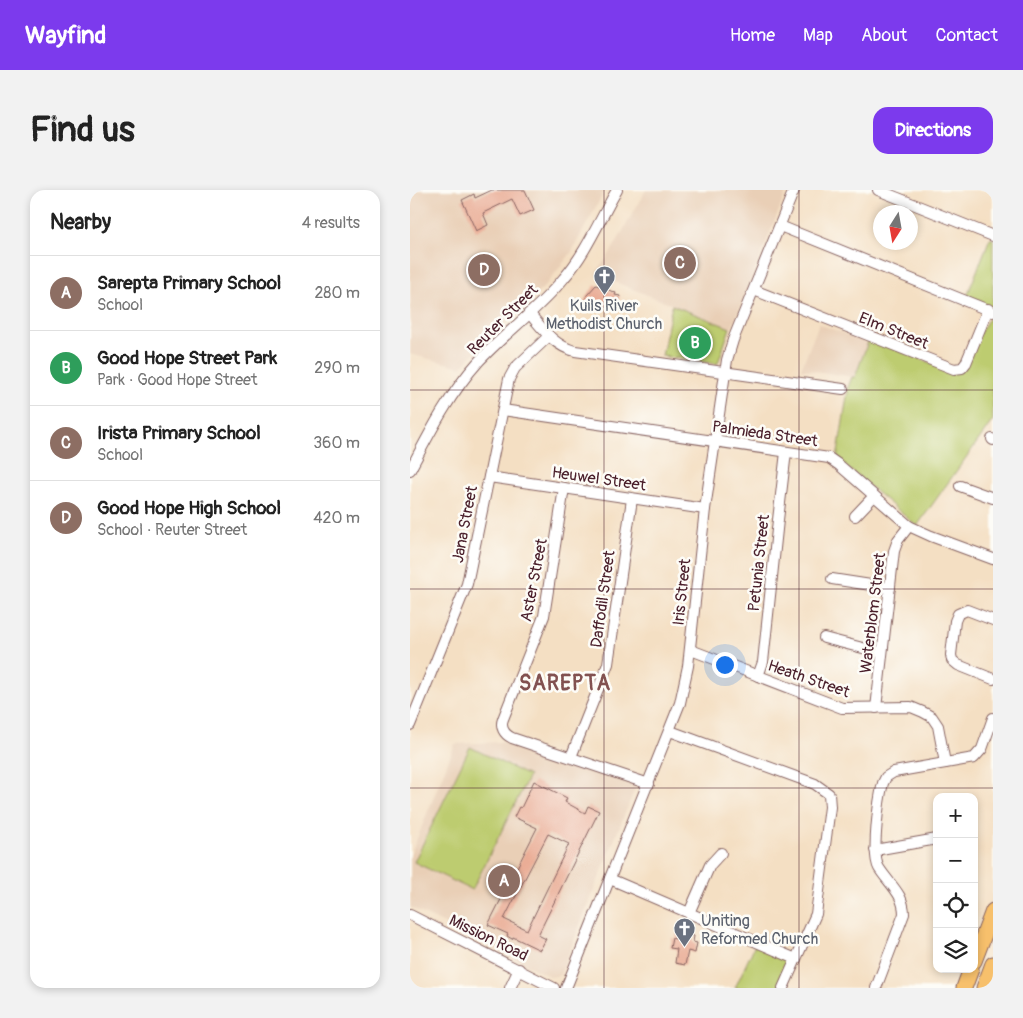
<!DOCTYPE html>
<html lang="en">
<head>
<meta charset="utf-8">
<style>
  :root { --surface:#fff; --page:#f2f2f2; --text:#222; --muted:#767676; --line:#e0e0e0; --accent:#7c3aed }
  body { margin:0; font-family:Pangolin,sans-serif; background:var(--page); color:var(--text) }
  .controls { position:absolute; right:15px; bottom:15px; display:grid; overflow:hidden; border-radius:10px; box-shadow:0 2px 8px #0003 }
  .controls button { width:45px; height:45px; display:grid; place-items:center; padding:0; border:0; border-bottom:1px solid var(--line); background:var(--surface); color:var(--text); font:25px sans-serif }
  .compass { position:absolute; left:463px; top:15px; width:45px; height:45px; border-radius:50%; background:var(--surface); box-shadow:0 2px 8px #0003; rotate:191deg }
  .you { position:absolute; left:314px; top:474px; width:18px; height:18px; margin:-12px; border:4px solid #fff; border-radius:50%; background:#1a73e8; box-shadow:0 0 0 8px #1a73e833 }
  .badge { display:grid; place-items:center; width:32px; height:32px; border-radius:50%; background:var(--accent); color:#fff; font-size:16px; font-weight:700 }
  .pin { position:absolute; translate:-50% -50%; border:2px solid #fff; box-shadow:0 1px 5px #0006 }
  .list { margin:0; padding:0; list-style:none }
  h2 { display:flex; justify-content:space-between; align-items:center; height:65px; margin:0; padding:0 20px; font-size:21px }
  h2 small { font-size:16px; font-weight:400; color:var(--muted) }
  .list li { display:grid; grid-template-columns:32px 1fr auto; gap:15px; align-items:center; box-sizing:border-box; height:75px; padding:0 20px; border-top:1px solid var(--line) }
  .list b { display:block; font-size:19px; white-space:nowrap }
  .list p { margin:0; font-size:16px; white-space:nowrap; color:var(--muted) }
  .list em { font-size:16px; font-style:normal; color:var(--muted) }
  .icon { flex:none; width:28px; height:28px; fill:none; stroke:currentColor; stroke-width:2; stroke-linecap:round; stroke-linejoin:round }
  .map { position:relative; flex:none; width:583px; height:798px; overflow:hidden; border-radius:15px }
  header { display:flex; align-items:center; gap:30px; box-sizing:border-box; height:70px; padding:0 25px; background:var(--accent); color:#fff }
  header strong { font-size:24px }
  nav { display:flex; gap:28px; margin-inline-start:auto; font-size:18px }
  .intro { display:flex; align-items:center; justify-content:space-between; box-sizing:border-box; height:120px; padding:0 30px }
  h1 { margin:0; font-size:35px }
  .button { padding:12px 22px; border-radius:15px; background:var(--accent); color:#fff; font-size:18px; font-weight:700 }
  main { display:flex; gap:30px; padding:0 30px }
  aside { flex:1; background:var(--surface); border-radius:15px; box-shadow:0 2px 8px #0003 }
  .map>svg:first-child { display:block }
  .built { fill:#e9cfb6 }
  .green { fill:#bdcc6f; stroke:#84764d }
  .building { fill:#eaad96; fill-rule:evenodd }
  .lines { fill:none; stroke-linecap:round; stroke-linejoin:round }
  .minor-casing { stroke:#866260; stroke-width:12 }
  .highway-casing { stroke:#866260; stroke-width:17 }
  .minor { stroke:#fff; stroke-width:10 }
  .highway { stroke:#f7c06c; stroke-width:15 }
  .grid { fill:none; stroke:#4a1f2b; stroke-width:1; stroke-opacity:0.55 }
  .labels { text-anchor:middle; stroke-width:5; stroke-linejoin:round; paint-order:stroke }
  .worship-label { font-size:16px; fill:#5b616d; stroke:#fdfcf7 }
  .street-label { font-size:16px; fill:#4a1f2b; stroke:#fdfcf7 }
  .district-label { font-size:21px; font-weight:bold; letter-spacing:1px; fill:#825150; stroke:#fdfcf7 }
</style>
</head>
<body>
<header>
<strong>Wayfind</strong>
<nav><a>Home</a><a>Map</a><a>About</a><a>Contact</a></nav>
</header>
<div class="intro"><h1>Find us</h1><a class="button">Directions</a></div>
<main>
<aside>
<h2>Nearby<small>4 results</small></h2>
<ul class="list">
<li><span class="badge" style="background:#8d6e63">A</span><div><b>Sarepta Primary School</b><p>School</p></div><em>280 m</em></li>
<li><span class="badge" style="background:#2e9e5b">B</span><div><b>Good Hope Street Park</b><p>Park · Good Hope Street</p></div><em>290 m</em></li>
<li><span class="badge" style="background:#8d6e63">C</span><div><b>Irista Primary School</b><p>School</p></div><em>360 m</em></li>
<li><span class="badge" style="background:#8d6e63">D</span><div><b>Good Hope High School</b><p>School · Reuter Street</p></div><em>420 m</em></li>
</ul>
</aside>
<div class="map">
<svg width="583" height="798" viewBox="0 0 583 798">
  <rect width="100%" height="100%" fill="#fdfcf7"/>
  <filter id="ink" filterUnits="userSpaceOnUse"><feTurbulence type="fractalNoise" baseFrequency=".02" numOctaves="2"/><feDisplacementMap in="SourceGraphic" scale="10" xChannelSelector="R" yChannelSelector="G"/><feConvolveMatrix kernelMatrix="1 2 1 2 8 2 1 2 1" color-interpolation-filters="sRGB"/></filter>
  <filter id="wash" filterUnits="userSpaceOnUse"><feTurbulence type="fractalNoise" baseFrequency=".0096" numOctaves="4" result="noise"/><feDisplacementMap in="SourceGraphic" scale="20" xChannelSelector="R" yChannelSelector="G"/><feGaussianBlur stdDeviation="1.12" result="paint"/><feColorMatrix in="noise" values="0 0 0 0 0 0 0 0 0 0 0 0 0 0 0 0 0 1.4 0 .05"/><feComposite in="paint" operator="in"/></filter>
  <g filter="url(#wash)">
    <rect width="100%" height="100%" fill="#f4dfc3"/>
    <g class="built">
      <polygon points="0,0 195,0 161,63 135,96 68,159 51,177 0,164"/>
      <polygon points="236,0 377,0 322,137 320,138 185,84 201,62"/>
      <polygon points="409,134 458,153 444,187 391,179"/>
      <polygon points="92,552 226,596 150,785 141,787 0,717 0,666 45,554"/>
    </g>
    <g class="green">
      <polygon points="580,48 583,49 583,117 557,106"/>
      <polygon points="262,115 320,138 308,173 307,174 252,166"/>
      <polygon points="583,127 583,230 507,336 427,269 438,200 437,200 442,187 445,187 459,149 544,182 578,130"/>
      <polygon points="60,557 119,586 62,700 4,672"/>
      <polygon points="345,755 376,769 378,774 370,798 325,798"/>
    </g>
    <g id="blocks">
      <g class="building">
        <polygon points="82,0 115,0 124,20 110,26 102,9 73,23 78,35 66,41 52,10 64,4 65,8"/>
        <polygon points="186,95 206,103 205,105 210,106 205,120 184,112 182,118 173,114 177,105"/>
        <path d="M124,591L157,608L155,612L175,623L178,616L189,621L128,745L136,749L130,760L103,747L102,749L97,746L98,744L78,735L127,638L104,627L109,617L111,618ZM138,644L159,654L117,740L94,729Z"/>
        <polygon points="267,743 284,746 283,752 287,753 285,763 278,761 275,775 265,773 267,759 260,758 262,748 266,749"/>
      </g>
    </g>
  </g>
  <g filter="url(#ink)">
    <use href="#blocks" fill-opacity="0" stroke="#866260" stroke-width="1"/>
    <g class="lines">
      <defs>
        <g id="minor">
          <polyline points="468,0 583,46"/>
          <polyline points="370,36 583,122"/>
          <polyline points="344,100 544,179 552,178 556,173 578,119"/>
          <path d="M119,123C133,139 144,156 165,161L433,199"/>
          <polyline points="93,220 419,268 429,275 499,336 521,346 583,369"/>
          <polyline points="582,249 583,250"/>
          <path d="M0,280C20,242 40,203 69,171C96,142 129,119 154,88C176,63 190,29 207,0"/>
          <polyline points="79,287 295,319"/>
          <polyline points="550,296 583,308"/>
          <path d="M154,298L134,426L93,529C90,537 94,544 102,548L239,594"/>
          <polyline points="445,326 464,306"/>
          <polyline points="422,389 480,398"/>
          <polyline points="583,430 557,420 548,424 545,431 541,465 542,470 548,475 583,489"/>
          <polyline points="414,448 472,463"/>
          <polyline points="281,460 432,518 501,517 513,522 522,527 528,536 535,573"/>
          <polyline points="348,486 353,472 368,330 376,262"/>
          <polyline points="466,518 484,361 488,350 499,336"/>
          <polyline points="0,535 57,394 99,189 105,178 139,146"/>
          <polyline points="260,541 405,594 419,604 420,617 406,724 373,798"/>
          <polyline points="161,567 198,474 222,309"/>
          <polyline points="465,660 527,649"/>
          <polyline points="200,689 386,769"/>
          <polyline points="279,723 300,675 311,663"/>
          <polyline points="0,725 144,798"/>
          <polyline points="100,798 109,779"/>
          <polyline points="156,798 270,513 278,476 295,319 317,170 323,150 384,0"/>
          <path d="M466,798L494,724C494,704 479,694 469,678C461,665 469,608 473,593L476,587L484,582L564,568L572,559L583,528"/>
        </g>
        <g id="highway">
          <polyline points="564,771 583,721"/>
          <polyline points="554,798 561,779"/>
          <polyline points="574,798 583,774"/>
        </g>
      </defs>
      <use href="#minor" class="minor-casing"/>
      <use href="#highway" class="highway-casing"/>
      <use href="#minor" class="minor"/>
      <use href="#highway" class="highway"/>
    </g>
  </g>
  <path class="grid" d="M194,0V798M389,0V798M0,200H583M0,399H583M0,598H583"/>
  <defs>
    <symbol id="church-pin" viewBox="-11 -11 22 30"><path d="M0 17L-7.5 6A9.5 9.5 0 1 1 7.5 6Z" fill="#6b7280" stroke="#fdfcf7"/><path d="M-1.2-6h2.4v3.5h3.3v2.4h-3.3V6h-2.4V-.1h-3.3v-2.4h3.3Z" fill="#fff"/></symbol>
  </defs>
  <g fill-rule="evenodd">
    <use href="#church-pin" x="182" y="74" width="25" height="34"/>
    <use href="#church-pin" x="262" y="726" width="25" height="34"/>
  </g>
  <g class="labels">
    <g class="worship-label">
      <text x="194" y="121">Kuils River<tspan x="194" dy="18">Methodist Church</tspan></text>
      <text x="291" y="736" text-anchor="start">Uniting<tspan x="291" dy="18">Reformed Church</tspan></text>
    </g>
    <g class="street-label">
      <text transform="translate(92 129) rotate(-45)" y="6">Reuter Street</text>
      <text transform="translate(484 140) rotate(22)" y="6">Elm Street</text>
      <text transform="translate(355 243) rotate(8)" y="6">Palmieda Street</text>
      <text transform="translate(189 288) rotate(8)" y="6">Heuwel Street</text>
      <text transform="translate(54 334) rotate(-79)" y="6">Jana Street</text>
      <text transform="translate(348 373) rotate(-84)" y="6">Petunia Street</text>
      <text transform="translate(123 390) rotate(-79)" y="6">Aster Street</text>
      <text transform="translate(271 402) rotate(-84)" y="6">Iris Street</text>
      <text transform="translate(192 409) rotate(-82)" y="6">Daffodil Street</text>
      <text transform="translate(462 423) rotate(-83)" y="6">Waterblom Street</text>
      <text transform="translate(399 488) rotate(19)" y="6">Heath Street</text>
      <text transform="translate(79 747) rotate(26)" y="6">Mission Road</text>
    </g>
    <g class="district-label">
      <text x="155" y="500">SAREPTA</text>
    </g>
  </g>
</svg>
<div class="controls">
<button>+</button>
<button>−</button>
<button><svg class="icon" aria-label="locate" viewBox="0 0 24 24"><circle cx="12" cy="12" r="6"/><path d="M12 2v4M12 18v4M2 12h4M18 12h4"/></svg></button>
<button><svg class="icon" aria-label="layers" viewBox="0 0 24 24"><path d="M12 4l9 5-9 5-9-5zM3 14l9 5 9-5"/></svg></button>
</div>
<svg class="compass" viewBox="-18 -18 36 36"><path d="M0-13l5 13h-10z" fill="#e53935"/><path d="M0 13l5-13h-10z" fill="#767676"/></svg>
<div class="you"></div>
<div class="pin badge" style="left:94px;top:691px;background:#8d6e63">A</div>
<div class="pin badge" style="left:285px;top:153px;background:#2e9e5b">B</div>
<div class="pin badge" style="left:270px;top:73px;background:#8d6e63">C</div>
<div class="pin badge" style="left:74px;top:80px;background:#8d6e63">D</div>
</div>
</main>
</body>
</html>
